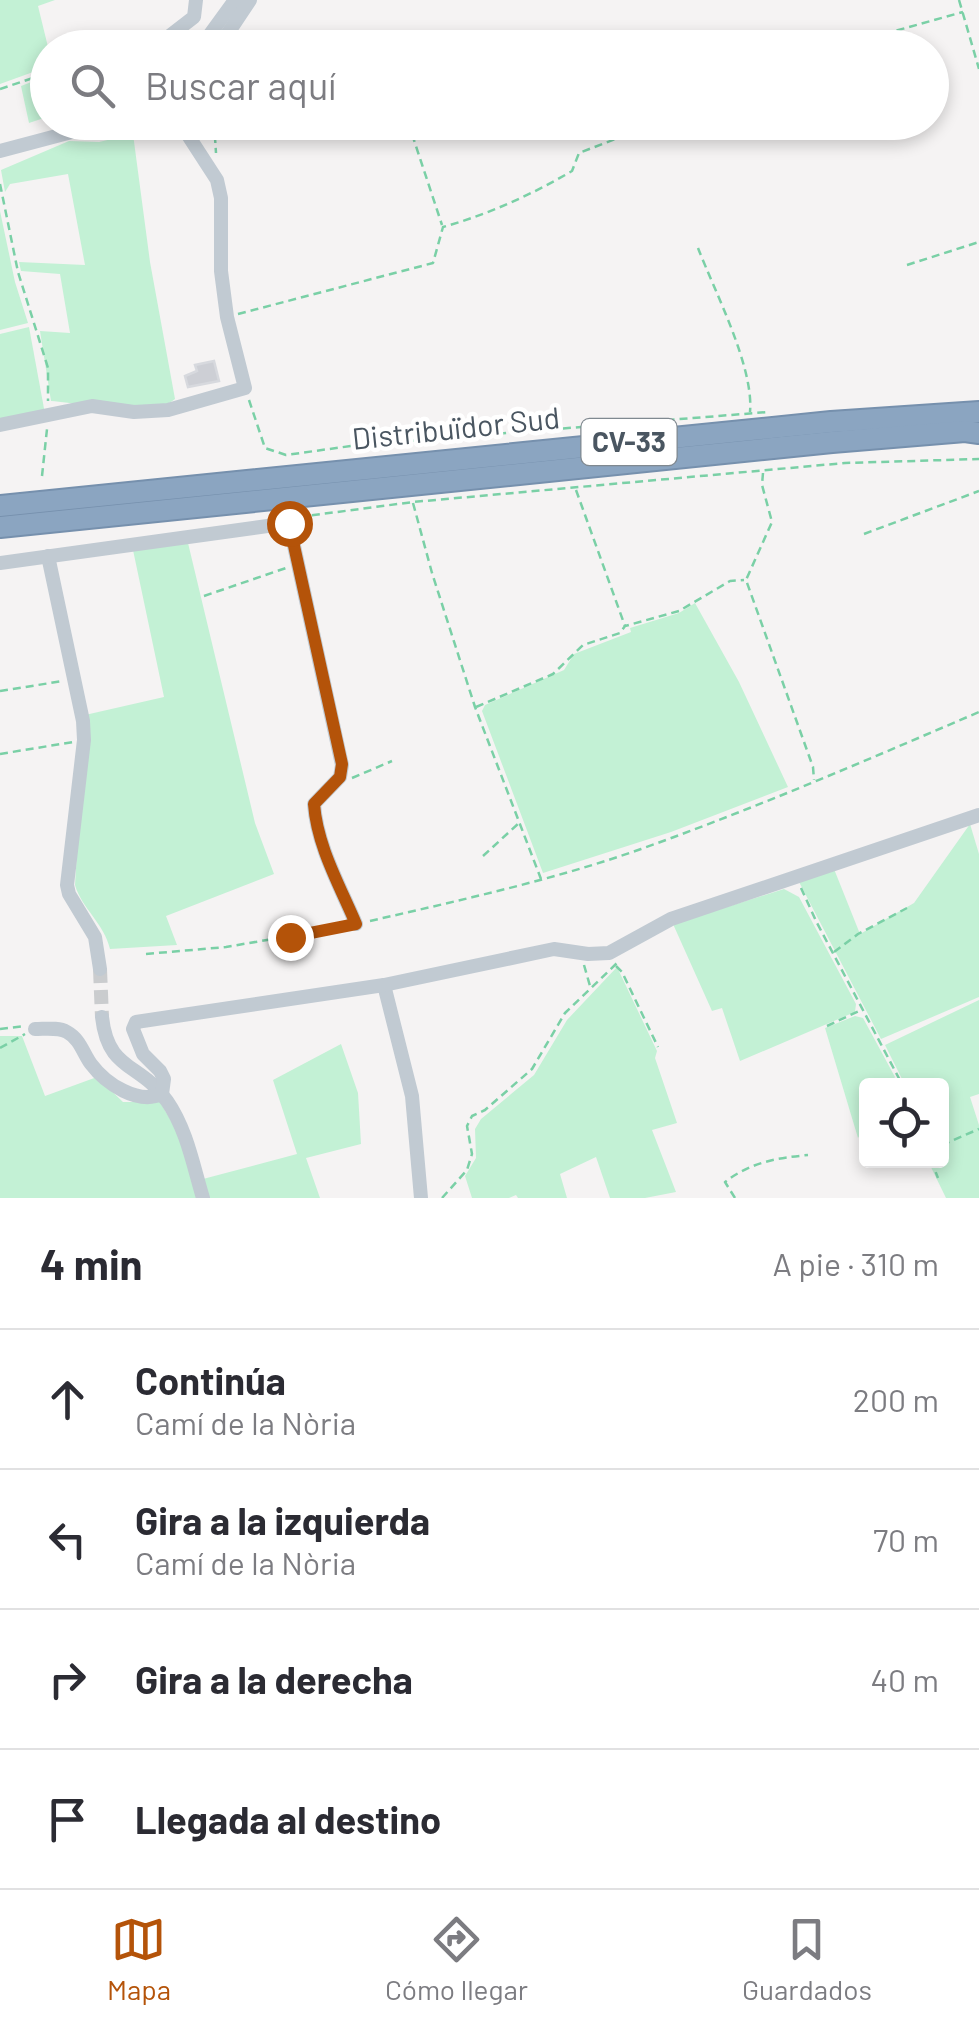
<!DOCTYPE html>
<html lang="es">
<head>
<meta charset="utf-8">
<style>
  :root { --surface:#fff; --page:#f7f7f7; --text:#2b2b33; --muted:#7c7c81; --line:#e1e1e2; --accent:#b45309 }
  body { margin:0; font-family:Barlow,sans-serif; background:var(--page); color:var(--text) }
  .controls { position:absolute; right:30px; bottom:30px; display:grid; overflow:hidden; border-radius:10px; box-shadow:0 5px 15px #0003 }
  .controls button { width:90px; height:90px; display:grid; place-items:center; padding:0; border:0; border-bottom:2px solid var(--line); background:var(--surface); color:var(--text); font:50px sans-serif }
  .stop { position:absolute; width:30px; height:30px; margin:-22px; border:8px solid #b45309; border-radius:50%; background:#fff }
  .stop.end { background:#b45309; border-color:#fff; box-shadow:0 2px 10px #0008 }
  .list { margin:0; padding:0; list-style:none }
  h2 { display:flex; justify-content:space-between; align-items:center; height:130px; margin:0; padding:0 40px; font-size:42px }
  h2 small { font-size:32px; font-weight:400; color:var(--muted) }
  .list li { display:grid; grid-template-columns:65px 1fr auto; gap:30px; align-items:center; box-sizing:border-box; height:140px; padding:0 40px; border-top:2px solid var(--line) }
  .list b { display:block; font-size:38px; white-space:nowrap }
  .list p { margin:0; font-size:32px; white-space:nowrap; color:var(--muted) }
  .list em { font-size:32px; font-style:normal; color:var(--muted) }
  .icon { flex:none; width:55px; height:55px; fill:none; stroke:currentColor; stroke-width:2; stroke-linecap:round; stroke-linejoin:round }
  .map { position:relative; flex:none; width:979px; height:1198px; overflow:hidden }
  .search { position:absolute; background:var(--surface); box-shadow:0 5px 15px #0003; left:30px; right:30px; top:30px; height:110px; display:flex; align-items:center; gap:25px; box-sizing:border-box; padding:0 35px; border-radius:55px; color:var(--muted); font-size:38px }
  .sheet { height:690px; background:var(--surface) }
  nav { display:flex; justify-content:space-around; align-items:center; box-sizing:border-box; height:140px; border-top:2px solid var(--line); background:var(--surface); font-size:28px; color:var(--muted) }
  nav a { display:grid; justify-items:center; gap:5px }
  nav .on { color:var(--accent) }
  .map>svg:first-child { display:block }
  .green { fill:#c3f1d5 }
  .building { fill:#cdcfd5; stroke:#d7d9de; stroke-width:2.5 }
  .lines { fill:none; stroke-linecap:round; stroke-linejoin:round }
  .minor-tunnel { stroke:#caccce; stroke-width:14; stroke-dasharray:14 7; stroke-linecap:butt }
  .highway-casing { stroke:#7690ad; stroke-width:24 }
  .path { stroke:#7ad0a6; stroke-width:2.5; stroke-dasharray:8 5; stroke-linecap:butt }
  .minor { stroke:#c1cad2; stroke-width:14 }
  .highway { stroke:#8ba5c1; stroke-width:20 }
  .route { stroke:#b45309; stroke-width:12 }
  .labels { text-anchor:middle; stroke-width:9; stroke-linejoin:round; paint-order:stroke }
  .shield { fill:#fff; stroke:#808990; stroke-width:2.5 }
  .shield-label { font-size:28px; font-weight:bold; fill:#4a5661 }
  .street-label { font-size:30px; fill:#4a5661; stroke:#fff }
</style>
</head>
<body>
<div class="map">
<svg width="979" height="1198" viewBox="0 0 979 1198">
  <rect width="100%" height="100%" fill="#f5f3f3"/>
  <g class="green">
    <polygon points="0,0 55,0 38,6 48,47 47,67 0,84"/>
    <polygon points="47,76 47,117 29,123 21,86"/>
    <path d="M133,134L150,262L175,399C153,419 81,403 51,401L40,331L70,333L60,274L21,271L19,262L85,265L68,174L10,184L5,192L1,170L69,141L99,142Z"/>
    <polygon points="0,211 15,282 28,323 0,330"/>
    <polygon points="29,327 45,414 0,423 0,334"/>
    <path d="M188,543L255,823L274,874L166,916L177,945L110,949C104,923 82,909 75,885L85,715L164,697L133,550Z"/>
    <polygon points="695,603 739,682 788,787 671,832 543,873 482,711 485,705 564,670 574,654 631,632 630,628 679,613"/>
    <polygon points="970,824 979,854 979,997 881,1039 798,880 834,869 860,934 914,903"/>
    <polygon points="784,889 799,897 856,1004 855,1012 740,1061 722,1008 712,1011 673,924"/>
    <polygon points="617,967 657,1051 655,1058 677,1123 652,1130 676,1192 645,1198 610,1198 596,1157 560,1174 567,1198 518,1198 516,1195 509,1198 472,1198 465,1176 476,1158 475,1129 481,1119 534,1075 567,1020"/>
    <polygon points="979,1000 979,1094 970,1097 979,1125 979,1198 946,1198 928,1161 942,1160 942,1086 905,1085 885,1045"/>
    <polygon points="855,1016 863,1018 895,1077 890,1085 866,1086 866,1125 858,1138 825,1028"/>
    <polygon points="0,1036 22,1036 45,1096 97,1077 123,1102 160,1102 176,1129 199,1198 0,1198"/>
    <polygon points="341,1044 358,1093 361,1144 306,1158 320,1198 209,1198 203,1179 297,1154 273,1080"/>
  </g>
  <polygon class="building" points="214,361 219,381 188,387 185,376 197,371 195,365"/>
  <g class="lines">
    <polyline class="minor-tunnel" points="100,969 102,1017"/>
    <defs>
      <g id="highway">
        <polyline points="0,506 831,422 979,412"/>
        <polyline points="0,527 832,442 965,431 979,433"/>
      </g>
    </defs>
    <use href="#highway" class="highway-casing"/>
    <g class="path">
      <polyline points="959,0 979,69"/>
      <polyline points="834,48 963,12"/>
      <polyline points="0,89 48,73"/>
      <polyline points="214,122 216,153"/>
      <polyline points="408,122 442,225"/>
      <polyline points="0,184 18,272 48,368 48,401"/>
      <path d="M698,248C715,292 754,367 750,412"/>
      <polyline points="907,265 979,242"/>
      <path d="M238,314L433,263L443,227C489,214 531,195 572,171L579,153L631,133L644,137L662,129"/>
      <polyline points="249,400 265,448 286,455 358,445 768,412"/>
      <polyline points="763,473 762,485 772,522 746,580 813,767 814,780"/>
      <polyline points="42,476 47,429"/>
      <polyline points="576,490 625,626"/>
      <polyline points="413,503 432,573 475,707 541,879"/>
      <polyline points="299,517 413,502 845,463 979,459"/>
      <polyline points="864,534 979,491"/>
      <polyline points="204,596 286,568"/>
      <polyline points="0,691 63,681"/>
      <polyline points="476,707 553,674 583,645 620,633 625,626 679,611 730,581 744,580"/>
      <polyline points="0,754 73,742"/>
      <polyline points="352,778 392,761"/>
      <polyline points="483,856 519,823"/>
      <polyline points="801,888 817,923 903,1086"/>
      <path d="M370,921C461,900 553,880 641,849C756,808 867,760 979,712"/>
      <polyline points="834,952 858,934 907,908"/>
      <polyline points="146,954 226,947 343,927"/>
      <polyline points="584,965 590,986"/>
      <polyline points="616,966 622,972 658,1047"/>
      <polyline points="827,1026 861,1010"/>
      <polyline points="0,1029 25,1026"/>
      <polyline points="0,1048 25,1034"/>
      <polyline points="942,1145 979,1129"/>
      <polyline points="931,1160 938,1178"/>
      <polyline points="442,1198 467,1170 472,1154 467,1126 472,1116 485,1110 532,1069 565,1013 617,963"/>
      <path d="M735,1198L725,1182C751,1162 777,1158 808,1155"/>
    </g>
    <g class="minor">
      <polyline points="154,48 194,17 196,0"/>
      <polyline points="200,48 235,0"/>
      <polyline points="218,48 250,0"/>
      <path d="M144,122C158,132 172,134 186,123"/>
      <polyline points="0,151 98,125 145,123"/>
      <polyline points="0,425 92,406 134,412 168,410 245,388 227,317 221,271 221,198 217,180 182,126"/>
      <polyline points="48,556 83,721 84,740 67,885 69,894 95,937 100,969"/>
      <path d="M0,563L289,523L342,765L340,777L314,804C317,846 340,886 356,924"/>
      <polyline points="384,985 412,1096 421,1198"/>
      <path d="M102,1017C108,1072 140,1062 167,1101C187,1130 193,1165 203,1198"/>
      <path d="M35,1029C46,1029 58,1027 67,1032C80,1039 83,1053 91,1064C106,1084 138,1105 162,1094L164,1079L160,1071L143,1054L133,1029L136,1022L384,985L554,949L588,954L609,953L671,919L979,815"/>
    </g>
    <use href="#highway" class="highway"/>
  </g>
  <g class="lines">
    <path class="route" d="M289,523L342,764L340,777L314,804C317,846 340,886 356,924L290,937"/>
  </g>
  <g class="labels">
    <rect class="shield" x="581.5" y="419" width="95" height="46" rx="8"/>
    <g class="shield-label">
      <text x="629" y="452">CV-33</text>
    </g>
    <g class="street-label">
      <text transform="translate(456 429) rotate(-6)" y="10">Distribuïdor Sud</text>
    </g>
  </g>
</svg>
<div class="controls">
<button><svg class="icon" aria-label="locate" viewBox="0 0 24 24"><circle cx="12" cy="12" r="6"/><path d="M12 2v4M12 18v4M2 12h4M18 12h4"/></svg></button>
</div>
<div class="stop" style="left:289px;top:523px"></div>
<div class="stop end" style="left:290px;top:937px"></div>
<div class="search"><svg class="icon" aria-label="search" viewBox="0 0 24 24"><circle cx="10" cy="10" r="6"/><path d="M15 15l6 6"/></svg>Buscar aquí</div>
</div>
<section class="sheet">
<h2>4 min<small>A pie · 310 m</small></h2>
<ul class="list">
<li><svg class="icon" aria-label="ahead" viewBox="0 0 24 24"><path d="M12 20V5M6 11l6-6 6 6"/></svg><div><b>Continúa</b><p>Camí de la Nòria</p></div><em>200 m</em></li>
<li><svg class="icon" aria-label="left" viewBox="0 0 24 24"><path d="M17 20v-9H6M10 6l-5 5 5 5"/></svg><div><b>Gira a la izquierda</b><p>Camí de la Nòria</p></div><em>70 m</em></li>
<li><svg class="icon" aria-label="right" viewBox="0 0 24 24"><path d="M7 20v-9h11M14 6l5 5-5 5"/></svg><div><b>Gira a la derecha</b></div><em>40 m</em></li>
<li><svg class="icon" aria-label="arrive" viewBox="0 0 24 24"><path d="M6 21V4h12l-3 4 3 4H6"/></svg><div><b>Llegada al destino</b></div></li>
</ul>
</section>
<nav>
<a class="on"><svg class="icon" aria-label="map" viewBox="0 0 24 24"><path d="M3 6l6-2 6 2 6-2v14l-6 2-6-2-6 2zM9 4v14M15 6v14"/></svg>Mapa</a>
<a><svg class="icon" aria-label="directions" viewBox="0 0 24 24"><path d="M12 3l9 9-9 9-9-9zM9 14v-3h6M13 9l2 2-2 2"/></svg>Cómo llegar</a>
<a><svg class="icon" aria-label="saved" viewBox="0 0 24 24"><path d="M7 4h10v16l-5-4-5 4z"/></svg>Guardados</a>
</nav>
</body>
</html>
